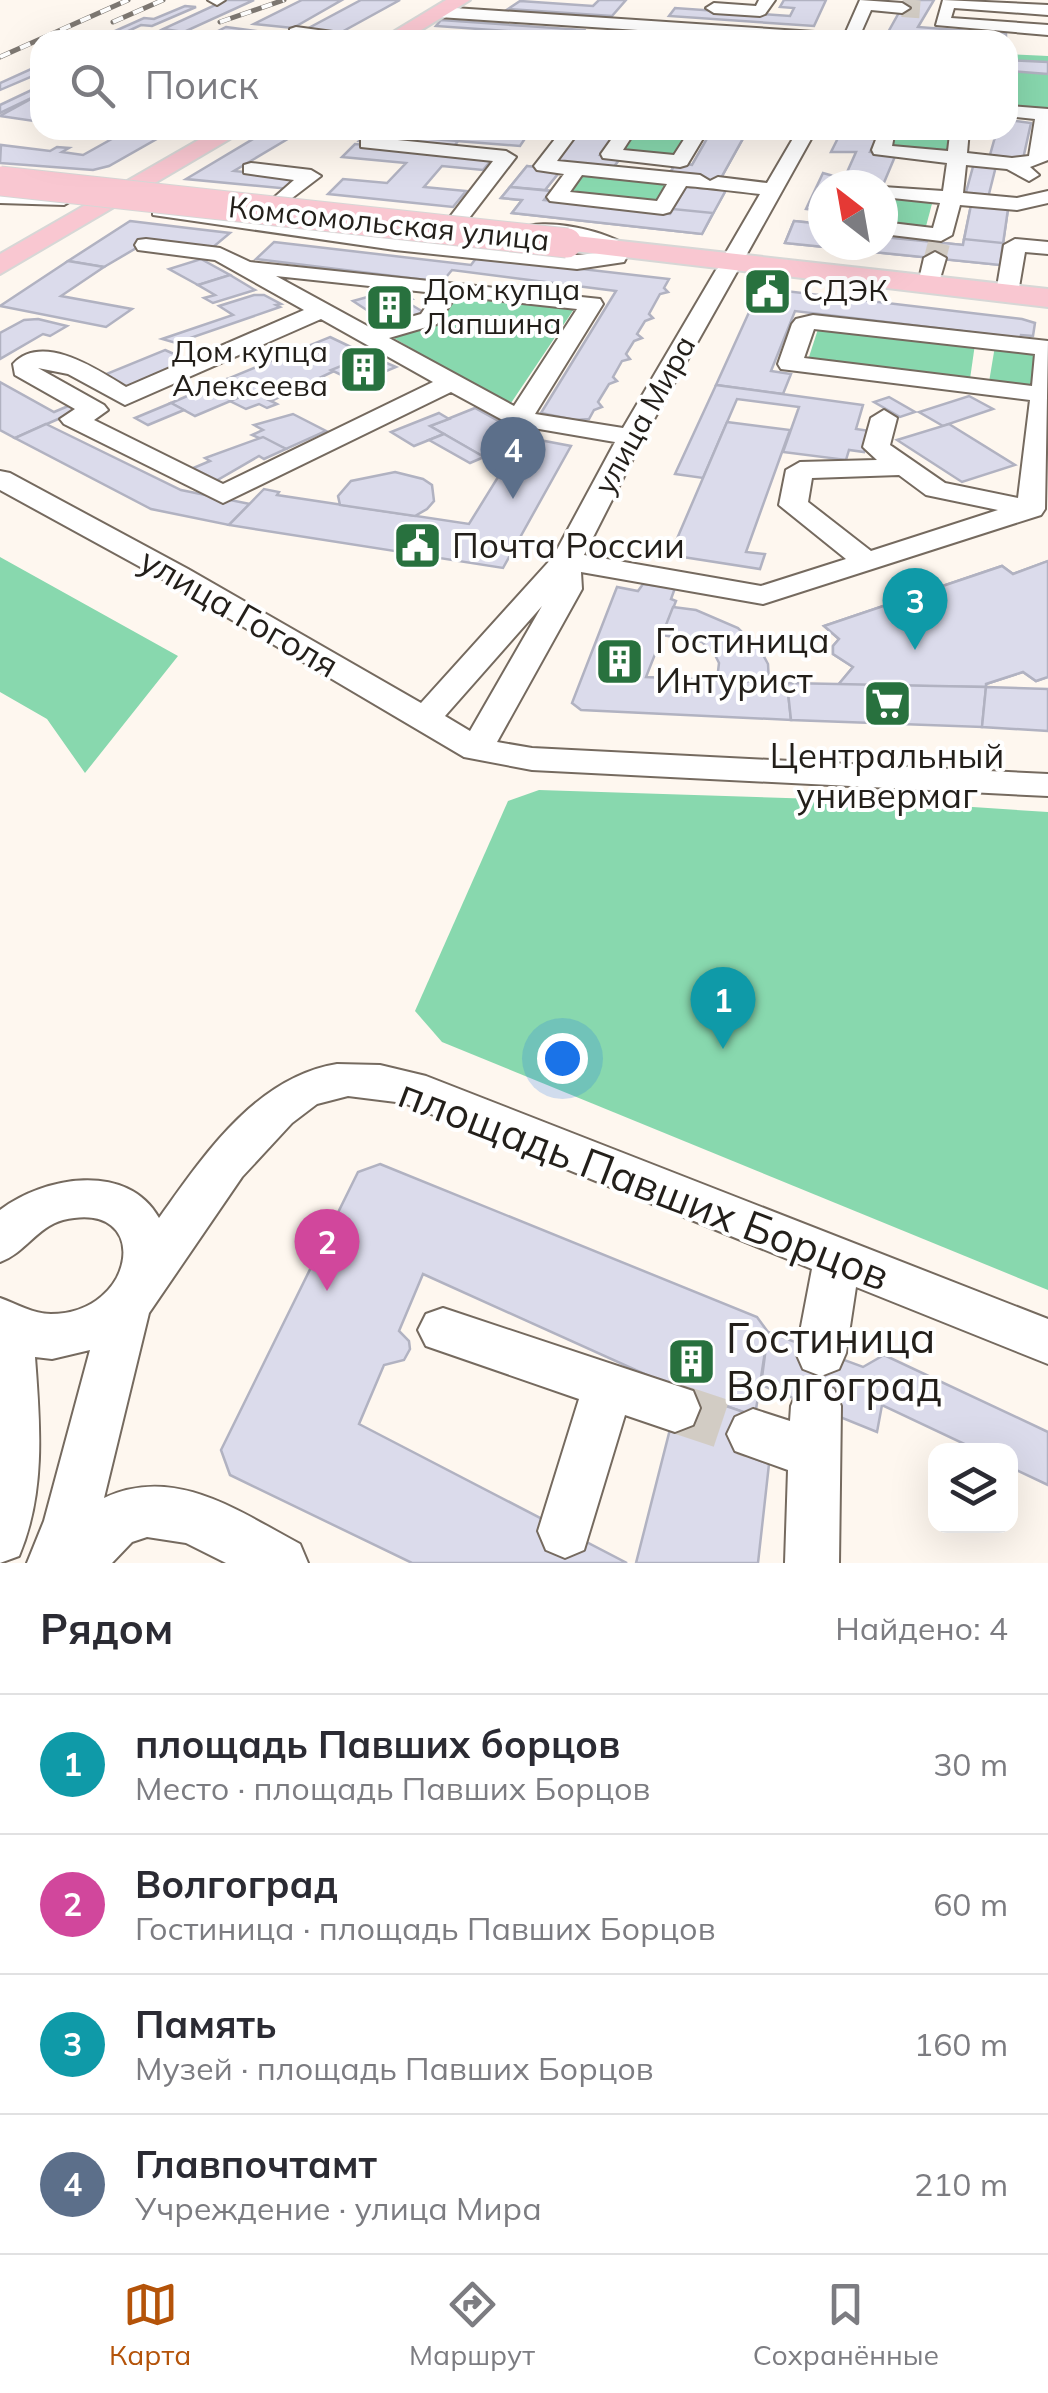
<!DOCTYPE html>
<html lang="ru">
<head>
<meta charset="utf-8">
<style>
  :root { --surface:#fff; --page:#f7f7f7; --text:#2b2b33; --muted:#7c7c81; --line:#e1e1e2; --accent:#b45309 }
  body { margin:0; font-family:Mulish,sans-serif; background:var(--page); color:var(--text) }
  .controls { position:absolute; right:30px; bottom:30px; display:grid; overflow:hidden; border-radius:20px; box-shadow:0 10px 40px #0002 }
  .controls button { width:90px; height:90px; display:grid; place-items:center; padding:0; border:0; border-bottom:2px solid var(--line); background:var(--surface); color:var(--text); font:50px sans-serif }
  .compass { position:absolute; left:808px; top:170px; width:90px; height:90px; border-radius:50%; background:var(--surface); box-shadow:0 10px 40px #0002; rotate:329deg }
  .you { position:absolute; left:562px; top:1058px; width:35px; height:35px; margin:-25px; border:8px solid #fff; border-radius:50%; background:#1a73e8; box-shadow:0 0 0 15px #1a73e833 }
  .badge { display:grid; place-items:center; width:65px; height:65px; border-radius:50%; background:var(--accent); color:#fff; font-size:32px; font-weight:700 }
  .pin { position:absolute; translate:-50% -82px; filter:drop-shadow(0 2px 5px #0008) }
  .pin::after { content:''; position:absolute; top:52px; width:35px; height:30px; background:inherit; clip-path:polygon(0 0,100% 0,50% 100%) }
  .list { margin:0; padding:0; list-style:none }
  h2 { display:flex; justify-content:space-between; align-items:center; height:130px; margin:0; padding:0 40px; font-size:42px }
  h2 small { font-size:32px; font-weight:400; color:var(--muted) }
  .list li { display:grid; grid-template-columns:65px 1fr auto; gap:30px; align-items:center; box-sizing:border-box; height:140px; padding:0 40px; border-top:2px solid var(--line) }
  .list b { display:block; font-size:38px; white-space:nowrap }
  .list p { margin:0; font-size:32px; white-space:nowrap; color:var(--muted) }
  .list em { font-size:32px; font-style:normal; color:var(--muted) }
  .icon { flex:none; width:55px; height:55px; fill:none; stroke:currentColor; stroke-width:2; stroke-linecap:round; stroke-linejoin:round }
  .map { position:relative; flex:none; width:1048px; height:1563px; overflow:hidden }
  .search { position:absolute; background:var(--surface); box-shadow:0 10px 40px #0002; left:30px; right:30px; top:30px; height:110px; display:flex; align-items:center; gap:25px; box-sizing:border-box; padding:0 35px; border-radius:30px; color:var(--muted); font-size:38px }
  .sheet { height:690px; background:var(--surface) }
  nav { display:flex; justify-content:space-around; align-items:center; box-sizing:border-box; height:140px; border-top:2px solid var(--line); background:var(--surface); font-size:28px; color:var(--muted) }
  nav a { display:grid; justify-items:center; gap:5px }
  nav .on { color:var(--accent) }
  .map>svg:first-child { display:block }
  .green { fill:#88d8ae }
  .building { fill:#dbdbeb; stroke:#b1b2c1; stroke-width:2.5 }
  .lines { fill:none; stroke-linecap:round; stroke-linejoin:round }
  .minor-tunnel-far2 { stroke:#d2ccc4; stroke-width:18; stroke-dasharray:18 9; stroke-linecap:butt }
  .minor-tunnel-far1 { stroke:#d2ccc4; stroke-width:22; stroke-dasharray:22 11; stroke-linecap:butt }
  .minor-tunnel { stroke:#d2ccc4; stroke-width:49; stroke-dasharray:49 24; stroke-linecap:butt }
  .minor-casing { stroke:#756a5f; stroke-width:4 }
  .major-casing { stroke:#d7d7d6; stroke-width:4 }
  .minor { fill:#fff; fill-rule:evenodd }
  .major { fill:#f9c7d1; fill-rule:evenodd }
  .rail-casing { stroke:#7e7872; stroke-width:5 }
  .rail { stroke:#fff; stroke-width:4; stroke-dasharray:11; stroke-linecap:butt }
  .major-bridge-casing { stroke:#d7d7d6; stroke-width:31; stroke-linecap:butt }
  .major-bridge { stroke:#f9c7d1; stroke-width:29 }
  .labels { text-anchor:middle; stroke-width:8; stroke-linejoin:round; paint-order:stroke }
  .far-street-label { font-size:30px; fill:#231f1a; stroke:#fff }
  .far-poi-label { font-size:30px; fill:#231f1a; stroke:#fff; text-anchor:start }
  .poi-label { font-size:35px; fill:#231f1a; stroke:#fff; text-anchor:start }
  .street-label { font-size:35px; fill:#231f1a; stroke:#fff }
  .near-street-label { font-size:42px; fill:#231f1a; stroke:#fff }
  .near-poi-label { font-size:42px; fill:#231f1a; stroke:#fff; text-anchor:start }
</style>
</head>
<body>
<div class="map">
<svg width="1048" height="1563" viewBox="0 0 1048 1563">
  <rect width="100%" height="100%" fill="#fef7ef"/>
  <g class="green">
    <polygon points="1008,54 1048,56 1048,113 1008,110"/>
    <polygon points="634,130 691,130 674,158 619,153"/>
    <polygon points="893,130 953,133 946,155 886,149"/>
    <polygon points="583,173 670,182 656,205 567,196"/>
    <polygon points="883,195 933,200 925,230 883,225"/>
    <polygon points="456,296 574,309 509,406 392,337 436,322"/>
    <polygon points="819,326 975,344 970,379 808,360"/>
    <polygon points="995,346 1041,351 1036,388 989,382"/>
    <polygon points="0,557 178,656 85,773 47,719 0,692"/>
    <polygon points="539,790 882,801 1048,812 1048,1290 442,1042 415,1011 508,801"/>
  </g>
  <g class="building">
    <polygon points="226,0 254,0 184,32 163,29"/>
    <polygon points="302,0 342,0 293,28 254,24"/>
    <polygon points="361,0 400,0 338,34 305,30"/>
    <polygon points="599,0 626,0 612,16 508,9 520,1 593,6"/>
    <polygon points="784,0 826,0 814,26 669,16 675,8 790,16 794,8 780,7"/>
    <polygon points="906,0 934,0 918,27 1006,34 1006,40 887,34"/>
    <polygon points="185,6 196,7 152,26 141,25 109,40 95,40 144,18 154,19"/>
    <polygon points="441,20 584,30 580,36 436,26"/>
    <polygon points="226,27 323,40 200,40"/>
    <polygon points="1008,60 1048,62 1048,74 1008,71"/>
    <polygon points="40,65 40,73 0,90 0,83"/>
    <polygon points="40,86 40,94 0,113 0,105"/>
    <polygon points="40,94 40,118 34,121 0,116"/>
    <polygon points="1008,120 1031,123 1023,159 990,155 997,130 1008,130"/>
    <polygon points="128,130 169,132 109,166 93,170 0,163 1,145 50,151 57,147 69,148 62,152 83,155"/>
    <polygon points="318,130 438,130 526,137 520,146"/>
    <polygon points="580,130 618,130 600,155 621,157 613,168 555,162"/>
    <polygon points="580,130 618,130 600,155 621,157 613,168 555,162"/>
    <polygon points="712,130 746,133 716,187 727,188 713,213 673,209 689,182 668,176 676,163 692,165"/>
    <polygon points="712,130 746,133 716,187 727,188 702,234 512,213 522,200 501,198 527,166 561,170 545,190 551,191 544,200 670,214 689,182 668,176 676,163 692,165"/>
    <polygon points="842,130 880,130 870,152 896,154 883,185 823,185 823,211 806,209 823,173 844,179 856,152 831,152"/>
    <polygon points="263,133 291,137 234,171 303,178 290,189 186,179"/>
    <polygon points="366,134 458,141 452,149 359,141"/>
    <polygon points="355,144 494,157 483,170 442,166 424,187 466,191 453,207 328,194 343,179 387,183 406,163 342,157"/>
    <polygon points="974,163 996,166 988,198 965,196"/>
    <polygon points="527,166 561,170 545,190 510,187"/>
    <polygon points="510,187 551,191 544,200 670,214 673,209 713,213 702,234 512,213 522,200 501,198"/>
    <polygon points="971,205 1008,209 1003,243 964,239"/>
    <polygon points="971,205 1008,209 1000,265 785,243 794,221 823,224 823,245 883,245 883,237 963,245"/>
    <polygon points="130,221 188,228 230,233 212,248 150,240 104,267 68,261"/>
    <polygon points="794,221 823,224 823,245 883,245 883,237 963,245 964,239 1003,243 1000,265 785,243"/>
    <polygon points="274,242 471,265 477,257 669,279 664,288 668,292 660,294 649,314 653,318 645,321 637,334 642,338 634,341 626,354 630,359 622,361 613,377 617,381 609,384 598,402 602,407 594,410 589,419 575,420 541,413 616,291 452,270 442,282 256,259"/>
    <polygon points="201,259 230,275 198,285 169,269"/>
    <polygon points="68,261 104,267 61,296 132,309 106,327 0,306"/>
    <polygon points="230,275 255,290 213,303 204,298 215,295 198,285"/>
    <polygon points="760,288 1022,319 1035,323 1033,336 1021,335 1020,338 795,311 771,371 791,374 783,394 716,385"/>
    <polygon points="389,291 401,292 412,299 405,301 425,313 388,324 353,301"/>
    <polygon points="254,295 264,295 281,304 276,305 280,307 176,343 162,339 233,315 219,306"/>
    <polygon points="38,319 67,326 50,336 43,334 0,359 0,333 24,320"/>
    <polygon points="330,337 368,355 271,401 227,379"/>
    <polygon points="165,350 190,361 124,389 99,377"/>
    <polygon points="368,355 396,367 358,383 331,370"/>
    <polygon points="227,379 252,392 195,416 171,403"/>
    <polygon points="0,382 54,412 73,404 81,409 15,438 0,430"/>
    <polygon points="716,385 863,405 856,429 870,431 864,452 849,450 846,460 783,452 799,407 737,399 703,478 675,474"/>
    <polygon points="252,392 271,401 277,404 267,408 259,404 246,409 230,401"/>
    <polygon points="969,396 993,409 943,426 919,412"/>
    <polygon points="889,397 915,412 900,417 874,402"/>
    <polygon points="171,403 184,410 148,425 135,418"/>
    <polygon points="475,408 529,438 484,457 430,426"/>
    <polygon points="439,413 449,419 430,426 444,434 414,446 391,432"/>
    <polygon points="293,414 326,431 286,449 252,435 263,430 254,425"/>
    <polygon points="727,422 790,430 746,552 765,554 760,569 670,555"/>
    <polygon points="46,424 181,490 250,504 229,525 151,509 15,438"/>
    <polygon points="949,424 1015,465 962,482 897,440"/>
    <polygon points="444,434 484,457 470,463 429,440"/>
    <polygon points="263,437 286,449 264,459 259,456 214,482 191,469 210,461 205,458"/>
    <polygon points="529,438 571,446 503,568 229,525 264,489 279,492 277,495 469,524 519,443"/>
    <polygon points="395,472 423,479 432,485 434,501 427,509 415,516 340,505 338,496 351,481"/>
    <polygon points="1048,561 1048,605 983,628 1022,658 1048,648 1048,677 1036,681 1023,672 986,684 986,687 838,685 853,667 833,654 833,646 839,639 824,626 1002,566 1013,574"/>
    <polygon points="1048,561 1048,677 1036,681 1023,672 986,684 986,687 838,685 853,667 833,654 833,646 839,639 824,626 1002,566 1013,574"/>
    <polygon points="643,584 675,588 671,599 676,601 646,677 787,683 791,720 581,710 572,703 617,587 638,591"/>
    <polygon points="673,607 696,610 738,628 761,651 768,664 769,682 717,680 719,663 714,653 702,642 662,635"/>
    <polygon points="787,683 986,687 982,727 791,720"/>
    <polygon points="986,687 1048,689 1048,731 982,727"/>
    <polygon points="380,1164 757,1317 768,1332 755,1416 680,1390 423,1274 399,1331 409,1341 410,1349 404,1360 384,1365 359,1424 627,1563 412,1563 230,1475 221,1450 358,1172"/>
    <polygon points="768,1332 863,1367 884,1355 1048,1432 1048,1485 1010,1467 1010,1450 977,1450 882,1405 877,1432 761,1385"/>
    <polygon points="680,1390 755,1416 750,1457 769,1464 758,1563 636,1563"/>
  </g>
  <g class="lines">
    <g class="minor-tunnel-far2">
      <polyline points="902,8 928,10"/>
      <polyline points="861,130 879,132"/>
    </g>
    <polyline class="minor-tunnel-far1" points="935,258 939,243"/>
    <polyline class="minor-tunnel" points="675,1408 753,1434"/>
    <defs>
      <g id="minor">
        <polygon points="208,0 225,0 217,5"/>
        <polygon points="759,0 775,0 765,14 760,16 714,13 706,8 714,3 756,6"/>
        <polygon points="860,0 902,3 910,8 902,13 871,10 860,35 871,40 791,40 439,17 431,12 439,7 845,34"/>
        <polygon points="943,0 1048,5 1048,15 954,8 951,18 1048,25 1048,35 936,25"/>
        <polygon points="296,27 355,35 363,40 290,35 290,29"/>
        <polygon points="1008,106 1048,109 1048,160 1030,167 1039,175 1029,181 1007,169 966,165 963,193 1017,198 1048,191 1048,203 1017,210 960,205 952,235 941,241 883,234 883,222 933,228 940,203 883,197 883,187 943,191 947,163 874,154 872,150 877,137 871,130 895,130 892,146 948,151 950,134 947,130 969,130 967,153 1012,158 1029,156 1035,119 1008,116"/>
        <path d="M562,130H580L557,161L700,175L710,181L718,177L767,183L798,130H816L743,261L736,267L738,270L644,437L584,555L761,586L846,559L779,505L786,470L800,462L877,460L863,447L871,418L884,410L897,418L890,445L945,483L1018,498L1030,400L781,369L778,364L792,324L796,319L813,315L1048,341L1045,509L1041,515L763,604L581,572L582,589L497,742L532,748L1048,774V796L532,770L464,757L166,581L0,490V471L10,473L188,569L421,703L553,557L615,442L510,424L451,392L223,503L64,424L60,419L75,409L15,375L13,364C43,332 98,370 126,387L304,310L215,260L138,250L135,245L138,240L146,239L220,248L250,262L600,299L603,304L535,414L623,428L716,270L723,264L721,261L760,194C733,191 711,188 686,186L670,212L663,214L550,201L547,197L564,174L537,170L534,166ZM582,175L667,184L657,201L570,192ZM276,276L435,293L421,314L371,328ZM456,296L577,309L514,406L389,338L437,324ZM321,319L433,382L223,484L94,420L108,410L104,405L38,368L68,374L125,405ZM814,329L1035,354L1032,386L804,358ZM899,475L926,495L998,510L871,551L808,502L812,478ZM542,606L470,731L445,716Z"/>
        <polygon points="618,130 636,130 623,150 674,155 690,130 708,130 687,165 680,167 603,158 601,154"/>
        <polygon points="368,137 506,151 516,157 463,226 456,228 446,222 493,161 361,147 361,139"/>
        <polygon points="251,163 311,170 321,176 279,208 269,202 294,180 244,173 244,165"/>
        <polygon points="0,191 64,193 74,199 64,205 0,203"/>
        <path d="M160,205L395,238L577,255L608,252L589,243L524,234L521,230C538,215 614,232 631,249L624,262L577,269L395,250L153,215V207Z"/>
        <polygon points="1015,239 1048,242 1048,254 1025,252 1018,293 1007,300 996,293 1004,245"/>
        <polygon points="935,252 946,258 937,289 921,289 918,284 924,258"/>
        <path d="M337,1064L380,1065L426,1076L1048,1319V1364L856,1287L846,1353L839,1369L821,1376L803,1369L796,1353L812,1269L404,1103L348,1096L317,1104L292,1123L242,1177L149,1313L104,1498C175,1465 238,1511 300,1544L308,1563H226L186,1543L147,1537L132,1542L112,1563H27L44,1521L90,1350L52,1359L35,1357C40,1424 46,1492 19,1556L0,1563V1298C17,1304 33,1314 51,1314C137,1314 153,1198 63,1220C37,1227 25,1253 0,1262V1210C43,1177 127,1161 159,1218C203,1156 256,1077 337,1064Z"/>
        <polygon points="443,1308 693,1391 700,1408 693,1425 675,1432 625,1415 584,1550 565,1558 546,1550 538,1531 579,1399 426,1346 418,1330 426,1314"/>
        <polygon points="816,1382 834,1389 841,1406 839,1563 785,1563 788,1470 735,1451 727,1434 735,1417 753,1409 790,1421 791,1406 798,1389"/>
      </g>
      <g id="major">
        <polygon points="446,0 470,0 405,40 380,40"/>
        <polygon points="216,130 245,130 0,274 0,254"/>
        <polygon points="567,235 1048,289 1048,307 557,249 553,243 557,237"/>
      </g>
    </defs>
    <use href="#minor" class="minor-casing"/>
    <use href="#major" class="major-casing"/>
    <use href="#minor" class="minor"/>
    <use href="#major" class="major"/>
    <defs>
      <g id="rail">
        <polyline points="113,22 163,0"/>
        <polyline points="220,22 284,0"/>
        <polyline points="0,57 128,0"/>
      </g>
    </defs>
    <use href="#rail" class="rail-casing"/>
    <use href="#rail" class="rail"/>
    <defs>
      <polyline id="major-bridge" points="0,181 567,243"/>
    </defs>
    <use href="#major-bridge" class="major-bridge-casing"/>
    <use href="#major-bridge" class="major-bridge"/>
  </g>
  <defs>
    <symbol id="civic-square" viewBox="-11 -11 22 22"><rect x="-9" y="-9" width="18" height="18" rx="4" fill="#28713e" stroke="#fff"/><path d="M-.6-6.5H3V-4.5H.6V-3L4-1V1h2V6H-6V1h2V-1L-.6-3ZM-1.2 2.5V6h2.4V2.5Z" fill="#fff"/></symbol>
    <symbol id="building-square" viewBox="-11 -11 22 22"><rect x="-9" y="-9" width="18" height="18" rx="4" fill="#28713e" stroke="#fff"/><path d="M-4-6H4V6H1V3H-1V6H-4ZM-2.5-4.3h1.7v1.8h-1.7ZM.8-4.3h1.7v1.8H.8ZM-2.5-1h1.7V.8h-1.7ZM.8-1h1.7V.8H.8Z" fill="#fff"/></symbol>
    <symbol id="supermarket-square" viewBox="-11 -11 22 22"><rect x="-9" y="-9" width="18" height="18" rx="4" fill="#28713e" stroke="#fff"/><path d="M-6-5.5h2.5l.6 2H6L4.5 2H-2.5L-4.4-4H-6ZM-1.5 3.2a1.3 1.3 0 1 0 .1 0ZM3 3.2a1.3 1.3 0 1 0 .1 0Z" fill="#fff"/></symbol>
  </defs>
  <g fill-rule="evenodd">
    <use href="#civic-square" x="740" y="264" width="55" height="55"/>
    <use href="#building-square" x="362" y="280" width="55" height="55"/>
    <use href="#building-square" x="336" y="342" width="55" height="55"/>
    <use href="#civic-square" x="390" y="518" width="55" height="55"/>
    <use href="#building-square" x="592" y="634" width="55" height="55"/>
    <use href="#supermarket-square" x="860" y="676" width="55" height="55"/>
    <use href="#building-square" x="664" y="1334" width="55" height="55"/>
  </g>
  <g class="labels">
    <g class="far-street-label">
      <text transform="translate(389 224) rotate(6)" y="10">Комсомольская улица</text>
      <text transform="translate(645 415) rotate(-61)" y="10">улица Мира</text>
    </g>
    <g class="far-poi-label">
      <text x="424" y="300">Дом купца<tspan x="424" dy="34">Лапшина</tspan></text>
      <text x="803" y="301">СДЭК</text>
      <text x="328" y="362" text-anchor="end">Дом купца<tspan x="328" dy="34">Алексеева</tspan></text>
    </g>
    <g class="poi-label">
      <text x="452" y="558">Почта России</text>
      <text x="655" y="653">Гостиница<tspan x="655" dy="40">Интурист</tspan></text>
      <text x="887" y="768" text-anchor="middle">Центральный<tspan x="887" dy="40">универмаг</tspan></text>
    </g>
    <g class="street-label">
      <text transform="translate(239 613) rotate(30)" y="12">улица Гоголя</text>
    </g>
    <g class="near-street-label">
      <text transform="translate(644 1184) rotate(21)" y="15">площадь Павших Борцов</text>
    </g>
    <g class="near-poi-label">
      <text x="726" y="1353">Гостиница<tspan x="726" dy="48">Волгоград</tspan></text>
    </g>
  </g>
</svg>
<div class="controls">
<button><svg class="icon" aria-label="layers" viewBox="0 0 24 24"><path d="M12 4l9 5-9 5-9-5zM3 14l9 5 9-5"/></svg></button>
</div>
<svg class="compass" viewBox="-18 -18 36 36"><path d="M0-13l5 13h-10z" fill="#e53935"/><path d="M0 13l5-13h-10z" fill="#7c7c81"/></svg>
<div class="you"></div>
<div class="pin badge" style="left:723px;top:1049px;background:#0f9aa8">1</div>
<div class="pin badge" style="left:327px;top:1291px;background:#d1479c">2</div>
<div class="pin badge" style="left:915px;top:650px;background:#0f9aa8">3</div>
<div class="pin badge" style="left:513px;top:499px;background:#5c6f8a">4</div>
<div class="search"><svg class="icon" aria-label="search" viewBox="0 0 24 24"><circle cx="10" cy="10" r="6"/><path d="M15 15l6 6"/></svg>Поиск</div>
</div>
<section class="sheet">
<h2>Рядом<small>Найдено: 4</small></h2>
<ul class="list">
<li><span class="badge" style="background:#0f9aa8">1</span><div><b>площадь Павших борцов</b><p>Место · площадь Павших Борцов</p></div><em>30 m</em></li>
<li><span class="badge" style="background:#d1479c">2</span><div><b>Волгоград</b><p>Гостиница · площадь Павших Борцов</p></div><em>60 m</em></li>
<li><span class="badge" style="background:#0f9aa8">3</span><div><b>Память</b><p>Музей · площадь Павших Борцов</p></div><em>160 m</em></li>
<li><span class="badge" style="background:#5c6f8a">4</span><div><b>Главпочтамт</b><p>Учреждение · улица Мира</p></div><em>210 m</em></li>
</ul>
</section>
<nav>
<a class="on"><svg class="icon" aria-label="map" viewBox="0 0 24 24"><path d="M3 6l6-2 6 2 6-2v14l-6 2-6-2-6 2zM9 4v14M15 6v14"/></svg>Карта</a>
<a><svg class="icon" aria-label="directions" viewBox="0 0 24 24"><path d="M12 3l9 9-9 9-9-9zM9 14v-3h6M13 9l2 2-2 2"/></svg>Маршрут</a>
<a><svg class="icon" aria-label="saved" viewBox="0 0 24 24"><path d="M7 4h10v16l-5-4-5 4z"/></svg>Сохранённые</a>
</nav>
</body>
</html>
